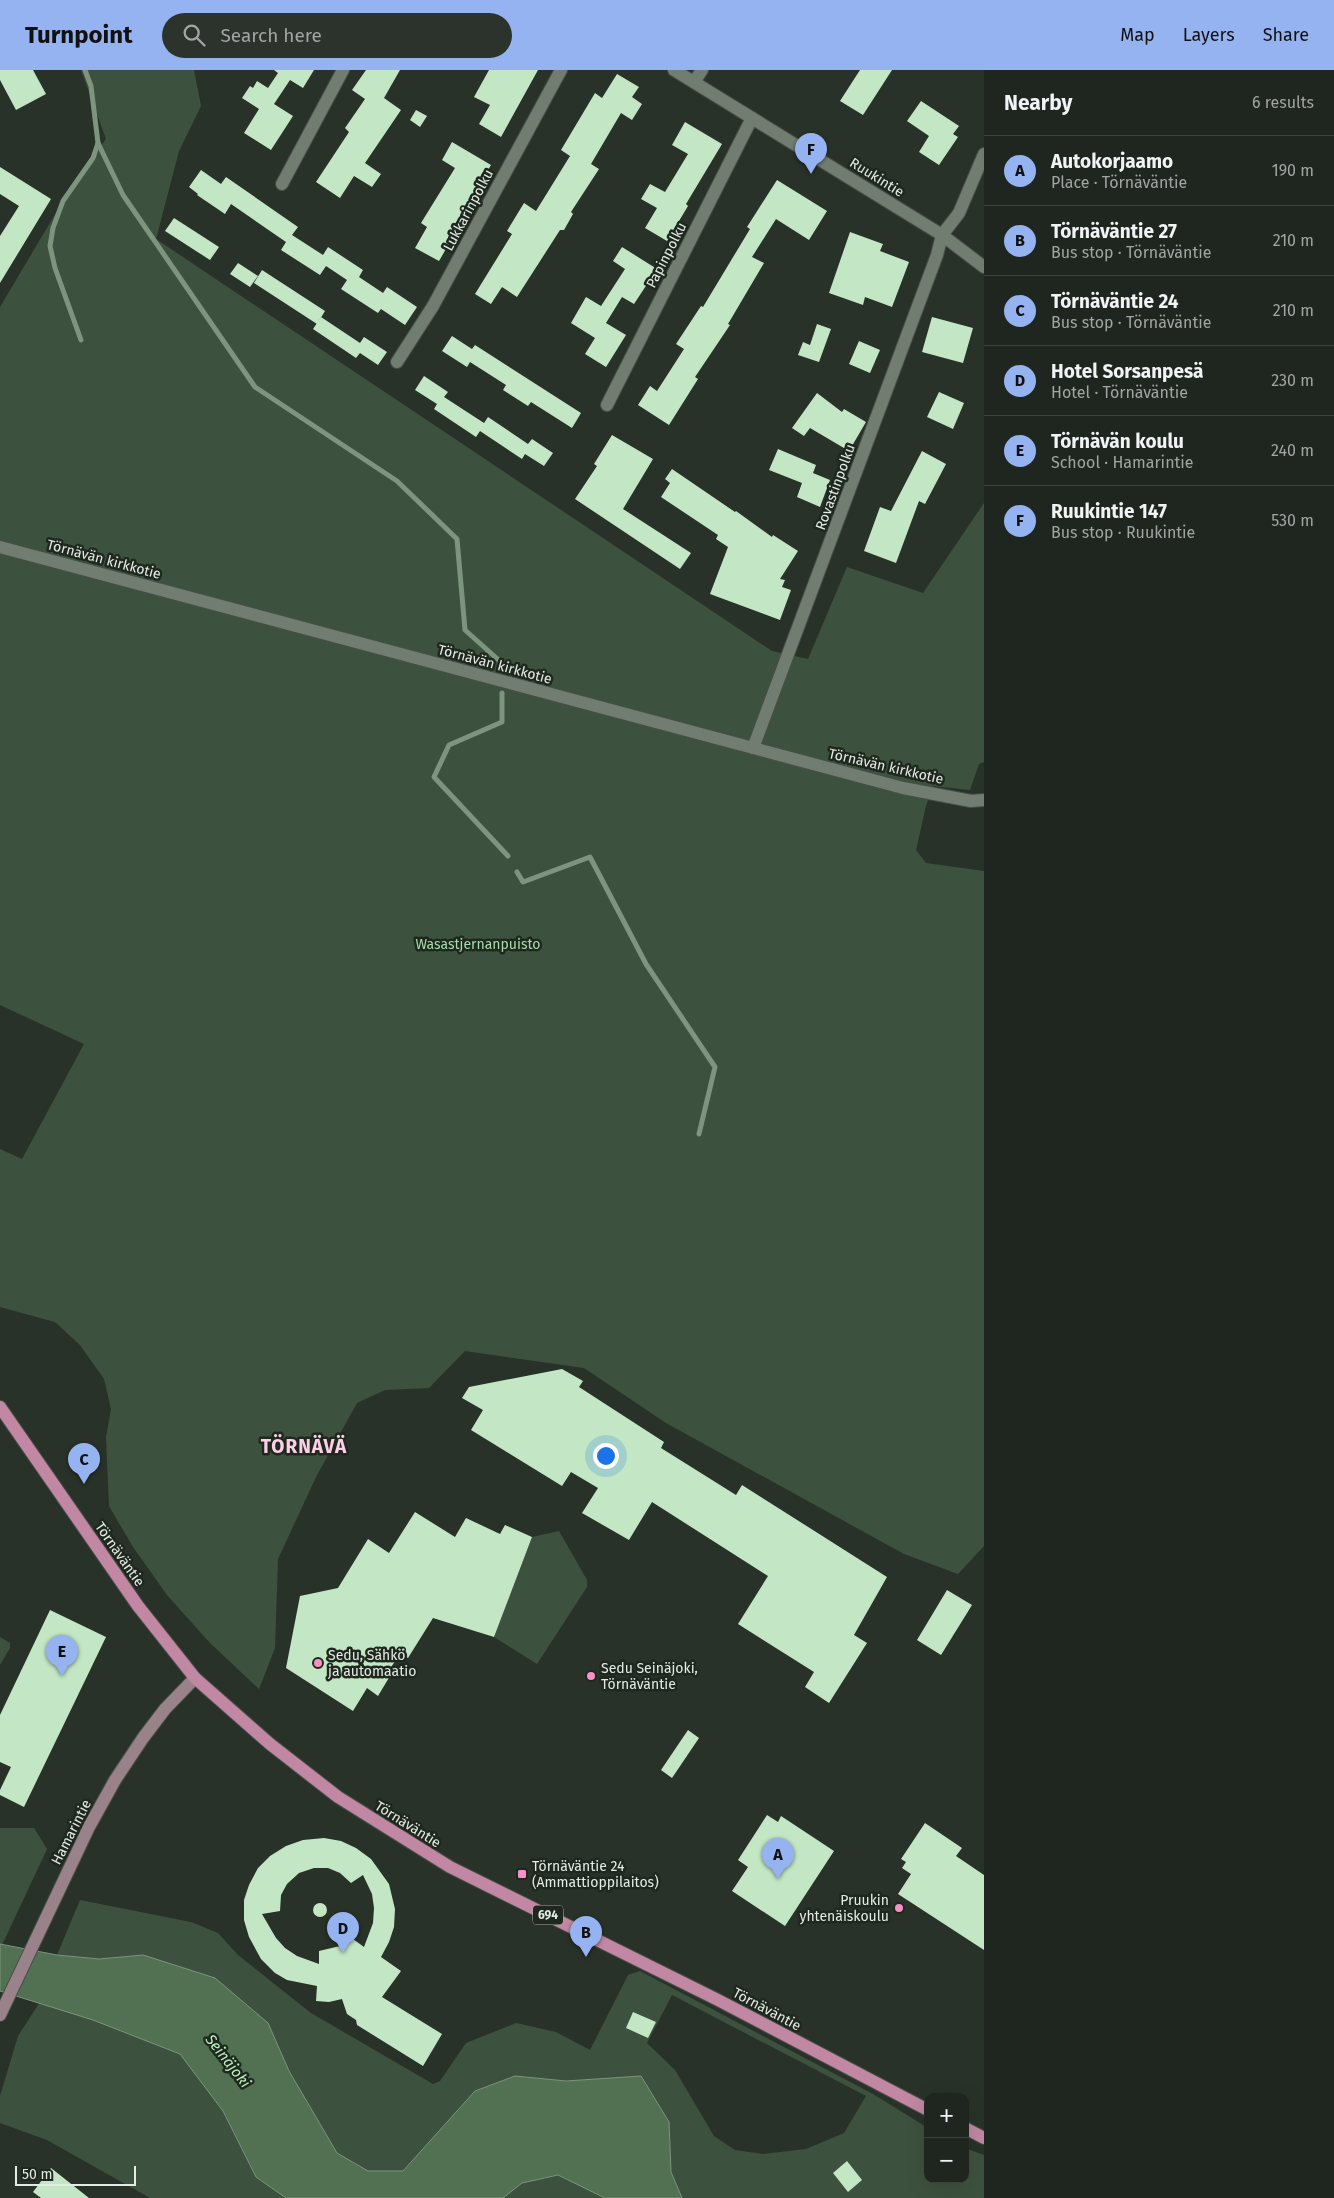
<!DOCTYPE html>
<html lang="en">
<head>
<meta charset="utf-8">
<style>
  :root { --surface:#1f261f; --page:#2c322c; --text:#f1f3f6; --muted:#a1a5a4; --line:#3c433d; --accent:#95b2f1 }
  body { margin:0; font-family:"Fira Sans",sans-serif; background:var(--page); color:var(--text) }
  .controls { position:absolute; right:15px; bottom:15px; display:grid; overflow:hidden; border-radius:10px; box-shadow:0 5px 20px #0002 }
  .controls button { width:45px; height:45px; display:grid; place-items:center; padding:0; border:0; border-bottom:1px solid var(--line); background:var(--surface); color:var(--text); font:25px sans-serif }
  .scale { position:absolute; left:15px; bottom:12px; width:121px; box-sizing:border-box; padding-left:5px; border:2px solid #e4eae4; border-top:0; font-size:14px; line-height:18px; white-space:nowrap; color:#e4eae4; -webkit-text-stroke:4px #1f281f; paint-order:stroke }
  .you { position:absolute; left:605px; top:1385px; width:18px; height:18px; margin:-12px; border:4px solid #fff; border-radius:50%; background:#1a73e8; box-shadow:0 0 0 8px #1a73e833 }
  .badge { display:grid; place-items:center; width:32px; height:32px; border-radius:50%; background:var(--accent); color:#111; font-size:16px; font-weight:700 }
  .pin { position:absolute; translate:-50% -41px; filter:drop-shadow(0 1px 2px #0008) }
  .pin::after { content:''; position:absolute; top:26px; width:18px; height:15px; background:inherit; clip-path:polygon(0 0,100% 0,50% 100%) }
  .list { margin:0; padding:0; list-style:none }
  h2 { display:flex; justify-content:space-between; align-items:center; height:65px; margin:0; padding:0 20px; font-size:21px }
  h2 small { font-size:16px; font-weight:400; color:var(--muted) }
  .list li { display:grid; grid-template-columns:32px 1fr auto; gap:15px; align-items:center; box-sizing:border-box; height:70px; padding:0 20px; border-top:1px solid var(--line) }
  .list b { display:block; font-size:19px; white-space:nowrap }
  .list p { margin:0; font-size:16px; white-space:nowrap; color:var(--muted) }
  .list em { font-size:16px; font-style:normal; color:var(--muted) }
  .icon { flex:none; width:28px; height:28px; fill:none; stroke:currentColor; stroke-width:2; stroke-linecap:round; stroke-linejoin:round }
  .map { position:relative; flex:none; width:984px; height:2128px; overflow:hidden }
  header { display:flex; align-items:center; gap:30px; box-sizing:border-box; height:70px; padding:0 25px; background:var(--accent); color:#111 }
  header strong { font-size:24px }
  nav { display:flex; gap:28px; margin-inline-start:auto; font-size:18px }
  .search { width:350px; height:45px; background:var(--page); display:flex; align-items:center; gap:12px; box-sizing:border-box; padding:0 18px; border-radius:28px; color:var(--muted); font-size:19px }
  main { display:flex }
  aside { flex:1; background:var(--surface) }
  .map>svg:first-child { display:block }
  .green { fill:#3d523e; fill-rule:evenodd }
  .water { fill:#517152; stroke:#7d957e }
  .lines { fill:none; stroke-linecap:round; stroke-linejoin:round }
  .stream { stroke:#7d957e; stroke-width:5 }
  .building { fill:#c3e7c4; fill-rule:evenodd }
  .minor-casing { stroke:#484f48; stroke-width:14 }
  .tertiary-casing { stroke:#484f48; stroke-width:14 }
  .secondary-casing { stroke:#484f48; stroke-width:14 }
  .primary-casing { stroke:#484f48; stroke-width:14 }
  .minor { stroke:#727d72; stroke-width:12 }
  .tertiary { stroke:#727d72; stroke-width:12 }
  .secondary { stroke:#9a828b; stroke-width:12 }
  .primary { stroke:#c187a3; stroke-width:12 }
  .poi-dot { fill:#fa8fc7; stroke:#1f281f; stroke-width:2 }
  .labels { text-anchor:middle; stroke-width:5; stroke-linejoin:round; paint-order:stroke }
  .shield { fill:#1f281f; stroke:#a9b0a9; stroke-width:1 }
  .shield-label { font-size:12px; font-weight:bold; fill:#e4eae4 }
  .street-label { font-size:14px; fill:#e4eae4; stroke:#1f281f }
  .park-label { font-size:14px; fill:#a6dca8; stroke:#1f281f }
  .poi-label { font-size:14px; fill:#e4eae4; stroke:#1f281f; text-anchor:start }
  .water-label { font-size:15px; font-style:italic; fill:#baf1bd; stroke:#1f281f }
  .district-label { font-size:19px; font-weight:bold; letter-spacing:1px; fill:#fecfe6; stroke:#1f281f }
</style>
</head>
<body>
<header>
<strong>Turnpoint</strong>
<div class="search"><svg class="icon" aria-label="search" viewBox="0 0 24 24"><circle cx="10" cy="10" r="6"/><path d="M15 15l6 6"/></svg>Search here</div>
<nav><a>Map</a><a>Layers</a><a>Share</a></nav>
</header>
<main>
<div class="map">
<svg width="984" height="2128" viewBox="0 0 984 2128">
  <rect width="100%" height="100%" fill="#293229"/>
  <g class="green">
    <polygon points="81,0 194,0 201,36 179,81 156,169 772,581 808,589 847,497 923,523 984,433 984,692 979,694 970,720 933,716 926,736 916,780 926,793 984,801 984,1476 958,1504 904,1484 666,1353 584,1298 465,1281 429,1318 385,1320 357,1333 317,1405 278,1489 275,1578 259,1619 210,1573 167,1525 133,1477 109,1436 106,1367 111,1339 104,1309 80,1275 55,1252 0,1237 0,1079 22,1089 84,974 0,935 0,237 73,114 106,69"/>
    <polygon points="559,1461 587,1510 587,1517 537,1594 494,1567 532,1467"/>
    <polygon points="0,1567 10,1573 10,1578 0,1595"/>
    <polygon points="0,1758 34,1758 47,1779 2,1875 0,1874"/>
    <path d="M80,1830L191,1852L218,1863L238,1885L311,1943L433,2014L440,2011L466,1973L516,1953L556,1962L590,1980L628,1905L640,1901L873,2024L928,2058V2109H965V2078L984,2085V2128H682L671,2102L669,2052L641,2006L566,2011L515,2006L475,2021L403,2101H368L337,2083L289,2001L268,1953L143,1885L99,1889L57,1885ZM672,1925L866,2026L844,2063L806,2079L763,2084L735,2080L714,2066L675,2000L647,1973Z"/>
    <polygon points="40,1932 93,1950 180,1984 223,2041 256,2107 286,2128 150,2128 47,2070 0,2053 0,2026 18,1966"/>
    <polygon points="559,2105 605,2128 503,2128 522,2113"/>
  </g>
  <polygon class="water" points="0,1874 57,1885 99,1889 143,1885 215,1908 268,1953 289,2001 337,2083 368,2101 403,2101 475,2021 515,2006 566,2011 641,2006 669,2052 671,2102 682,2128 605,2128 558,2105 522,2113 503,2128 286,2128 256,2107 223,2041 180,1984 93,1950 0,1921"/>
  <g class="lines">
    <g class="stream">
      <polyline points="85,0 91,16 98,73 123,125 255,317 397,411 457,469 465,560 503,594 503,600"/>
      <polyline points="81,270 55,198 50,176 53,158 63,131 93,88 98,73"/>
      <polyline points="502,623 502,652 449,675 434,707 508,786"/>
      <polyline points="517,802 523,812 590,787 646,894 715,997 699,1064"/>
    </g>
  </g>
  <g class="building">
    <polygon points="0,0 33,0 46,24 16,40 0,10"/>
    <polygon points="274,0 314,0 303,18 290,10 274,34 293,46 271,80 244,63 259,39 242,28 250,16 253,18 257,11 268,18 278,3"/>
    <polygon points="366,0 400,0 384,28 401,40 365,93 381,104 372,117 354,106 340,128 316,112 349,62 345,58 365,29 352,20"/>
    <polygon points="489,0 538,0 501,67 479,54 490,35 474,27"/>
    <polygon points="860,0 892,0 863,45 840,31"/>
    <polygon points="617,4 639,17 632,27 642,34 632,50 621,43 591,94 599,99 571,142 573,144 564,160 560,160 517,227 502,217 491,234 475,224 512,164 507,161 524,133 536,141 570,86 561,80 595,23 602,28"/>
    <polygon points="921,31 959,56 953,64 958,67 939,95 919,82 929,66 907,51"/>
    <polygon points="416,40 427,46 420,57 410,50"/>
    <polygon points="685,52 722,74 686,134 688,136 667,171 645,158 657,138 641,129 650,114 665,122 688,84 672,75"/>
    <polygon points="452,72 491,95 450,163 454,165 439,191 415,178 427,157 421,153 455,98 442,90"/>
    <polygon points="0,97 51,129 0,213 0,166 19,136 0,124"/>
    <polygon points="201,100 221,114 226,107 298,157 292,165 323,185 328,177 363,200 359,207 383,223 387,217 417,237 405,255 381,239 378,243 341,219 347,210 326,196 320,205 281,180 286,172 231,134 225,144 197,125 198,124 189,117"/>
    <polygon points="777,110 827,141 809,170 776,149 752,187 764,193 728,254 730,255 695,307 698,309 669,355 638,335 650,316 657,321 684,279 676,274 701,236 703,237 750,159 747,157"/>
    <polygon points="174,148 219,177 210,190 165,161"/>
    <polygon points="850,162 883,174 880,181 909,192 892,237 865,227 863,235 829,223"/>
    <polygon points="622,177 657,199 634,234 622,227 606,253 626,265 606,297 585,284 595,268 571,253 586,227 601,236 625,199 613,191"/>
    <polygon points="238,193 258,206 250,217 230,204"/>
    <polygon points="262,200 325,241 317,254 254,213"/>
    <polygon points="321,247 360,273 364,267 387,282 378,295 360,283 356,288 313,259"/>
    <polygon points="932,247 973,258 963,293 922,282"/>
    <polygon points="817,254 831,259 819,292 798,285 803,272 810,275"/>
    <polygon points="452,266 472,279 475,275 581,343 572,358 531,332 528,336 503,320 506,315 470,292 467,297 442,281"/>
    <polygon points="859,271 880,280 870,303 849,294"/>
    <polygon points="424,306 448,322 444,327 484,353 488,347 528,374 532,369 553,383 544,396 525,384 522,389 480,361 476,367 434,339 437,334 415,320"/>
    <polygon points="939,322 964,333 953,359 927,347"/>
    <polygon points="817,323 842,342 844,339 866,352 849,381 810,358 804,366 792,358"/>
    <polygon points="612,365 653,389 623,439 691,483 680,499 575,429 597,396 594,394"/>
    <polygon points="778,379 816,395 813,403 830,410 820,437 797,427 802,413 769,400"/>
    <polygon points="922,381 946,394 925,434 919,431 896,493 864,481 880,437 891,441"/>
    <polygon points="672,399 735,442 736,441 772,467 773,465 798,481 780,509 785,510 782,517 791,520 780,550 710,524 728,477 716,469 718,465 661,427 670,413 665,409"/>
    <polygon points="562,1299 583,1311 579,1317 664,1372 661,1378 736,1425 742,1415 887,1507 854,1565 867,1573 829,1633 805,1617 814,1602 738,1554 768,1506 652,1432 629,1470 582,1443 598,1418 571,1402 562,1416 471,1360 483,1340 462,1328 469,1317"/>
    <polygon points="415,1442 455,1467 466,1448 500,1464 505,1455 532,1467 494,1567 433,1548 408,1588 400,1584 387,1603 390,1606 378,1626 367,1618 353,1641 286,1598 300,1526 338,1518 368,1469 389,1483"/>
    <polygon points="947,1520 972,1535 941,1585 917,1570"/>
    <polygon points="50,1540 106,1567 24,1737 0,1725 0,1720 11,1697 0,1692 0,1645"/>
    <polygon points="688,1660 699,1668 672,1708 661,1700"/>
    <polygon points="767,1745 778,1752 781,1746 834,1781 785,1856 732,1821 748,1797 738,1790"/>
    <polygon points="925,1753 962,1778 956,1786 984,1805 984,1880 898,1824 911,1804 902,1798 906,1792 901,1789"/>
    <path d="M324,1768L341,1771L356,1778L371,1789L389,1814L395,1839L394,1857L389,1872L381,1887L401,1901L382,1927L442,1964L423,1996L357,1955L356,1950L347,1944L342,1929L329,1932L316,1931L317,1916L287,1910L275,1903L261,1889L249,1867L244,1850V1830L249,1815L258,1798L270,1786L286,1776L303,1770ZM314,1798H328L340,1803L351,1813L363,1805L372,1824L374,1838L373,1853L364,1877L353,1869L340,1876L319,1881V1894L297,1886L285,1878L276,1868L262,1844L280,1841L281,1825L287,1814L299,1803Z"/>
    <circle cx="320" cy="1840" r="7"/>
    <polygon points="633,1942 656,1952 648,1968 626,1958"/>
    <polygon points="847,2091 862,2110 848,2122 833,2103"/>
    <polygon points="51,2098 89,2128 41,2128 33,2122"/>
  </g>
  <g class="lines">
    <defs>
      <g id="minor">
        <polyline points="694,12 702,0"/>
        <polyline points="282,114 343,0"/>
        <polyline points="397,292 433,236 561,0"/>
        <polyline points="607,335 752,48"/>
        <polyline points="0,477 903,718 971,731 984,730"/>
        <polyline points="753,678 937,185 942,165 959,143 984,84"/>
      </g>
      <polyline id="tertiary" points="674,0 942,165 984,197"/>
      <polyline id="secondary" points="0,1945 89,1757 115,1710 143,1668 165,1639 195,1608"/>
      <g id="primary">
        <polyline points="0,1337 138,1536 195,1608 270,1674 338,1727 450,1797 718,1930 928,2040"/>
        <polyline points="965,2058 984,2068"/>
      </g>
    </defs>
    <use href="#minor" class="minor-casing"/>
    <use href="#tertiary" class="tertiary-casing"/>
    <use href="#secondary" class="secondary-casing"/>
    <use href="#primary" class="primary-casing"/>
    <use href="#minor" class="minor"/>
    <use href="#tertiary" class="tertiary"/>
    <use href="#secondary" class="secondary"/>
    <use href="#primary" class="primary"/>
  </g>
  <g class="poi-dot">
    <circle cx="318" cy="1593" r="5"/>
    <circle cx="591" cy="1606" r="5"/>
    <rect x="517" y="1799" width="10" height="10" rx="2.5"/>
    <circle cx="899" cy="1838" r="5"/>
  </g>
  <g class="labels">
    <rect class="shield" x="533" y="1835.5" width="30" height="19" rx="4"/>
    <g class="shield-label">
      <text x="548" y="1849">694</text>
    </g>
    <g class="street-label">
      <text transform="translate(877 107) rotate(32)" y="5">Ruukintie</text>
      <text transform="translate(468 140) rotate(-62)" y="5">Lukkarinpolku</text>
      <text transform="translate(666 185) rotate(-63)" y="5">Papinpolku</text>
      <text transform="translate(835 417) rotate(-70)" y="5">Rovastinpolku</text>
      <text transform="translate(104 489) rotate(15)" y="5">Törnävän kirkkotie</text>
      <text transform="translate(495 594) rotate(15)" y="5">Törnävän kirkkotie</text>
      <text transform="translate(886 696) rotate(13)" y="5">Törnävän kirkkotie</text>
      <text transform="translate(120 1484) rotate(55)" y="5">Törnäväntie</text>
      <text transform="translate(408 1754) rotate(32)" y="5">Törnäväntie</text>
      <text transform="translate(71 1762) rotate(-63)" y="5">Hamarintie</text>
      <text transform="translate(767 1939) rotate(28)" y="5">Törnäväntie</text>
    </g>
    <g class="park-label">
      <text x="478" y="879">Wasastjernanpuisto</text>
    </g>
    <g class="poi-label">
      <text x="328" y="1590">Sedu, Sähkö<tspan x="328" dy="16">ja automaatio</tspan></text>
      <text x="601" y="1603">Sedu Seinäjoki,<tspan x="601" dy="16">Törnäväntie</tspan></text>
      <text x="532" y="1801">Törnäväntie 24<tspan x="532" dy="16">(Ammattioppilaitos)</tspan></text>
      <text x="889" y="1835" text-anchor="end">Pruukin<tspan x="889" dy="16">yhtenäiskoulu</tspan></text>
    </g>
    <g class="water-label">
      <text transform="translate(228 1991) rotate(52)" y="5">Seinäjoki</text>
    </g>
    <g class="district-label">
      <text x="304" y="1383">TÖRNÄVÄ</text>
    </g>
  </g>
</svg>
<div class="controls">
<button>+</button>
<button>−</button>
</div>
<div class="scale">50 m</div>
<div class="you"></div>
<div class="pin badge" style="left:778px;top:1809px">A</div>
<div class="pin badge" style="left:586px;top:1887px">B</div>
<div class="pin badge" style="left:84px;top:1414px">C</div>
<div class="pin badge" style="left:343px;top:1883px">D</div>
<div class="pin badge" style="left:62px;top:1606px">E</div>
<div class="pin badge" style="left:811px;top:104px">F</div>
</div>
<aside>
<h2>Nearby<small>6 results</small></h2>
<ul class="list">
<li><span class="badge">A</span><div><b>Autokorjaamo</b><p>Place · Törnäväntie</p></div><em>190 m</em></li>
<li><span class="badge">B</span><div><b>Törnäväntie 27</b><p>Bus stop · Törnäväntie</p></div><em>210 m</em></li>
<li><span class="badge">C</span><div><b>Törnäväntie 24</b><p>Bus stop · Törnäväntie</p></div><em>210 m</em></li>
<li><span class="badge">D</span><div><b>Hotel Sorsanpesä</b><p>Hotel · Törnäväntie</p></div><em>230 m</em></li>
<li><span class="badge">E</span><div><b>Törnävän koulu</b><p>School · Hamarintie</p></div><em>240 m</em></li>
<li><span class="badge">F</span><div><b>Ruukintie 147</b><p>Bus stop · Ruukintie</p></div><em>530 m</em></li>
</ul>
</aside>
</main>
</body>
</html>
